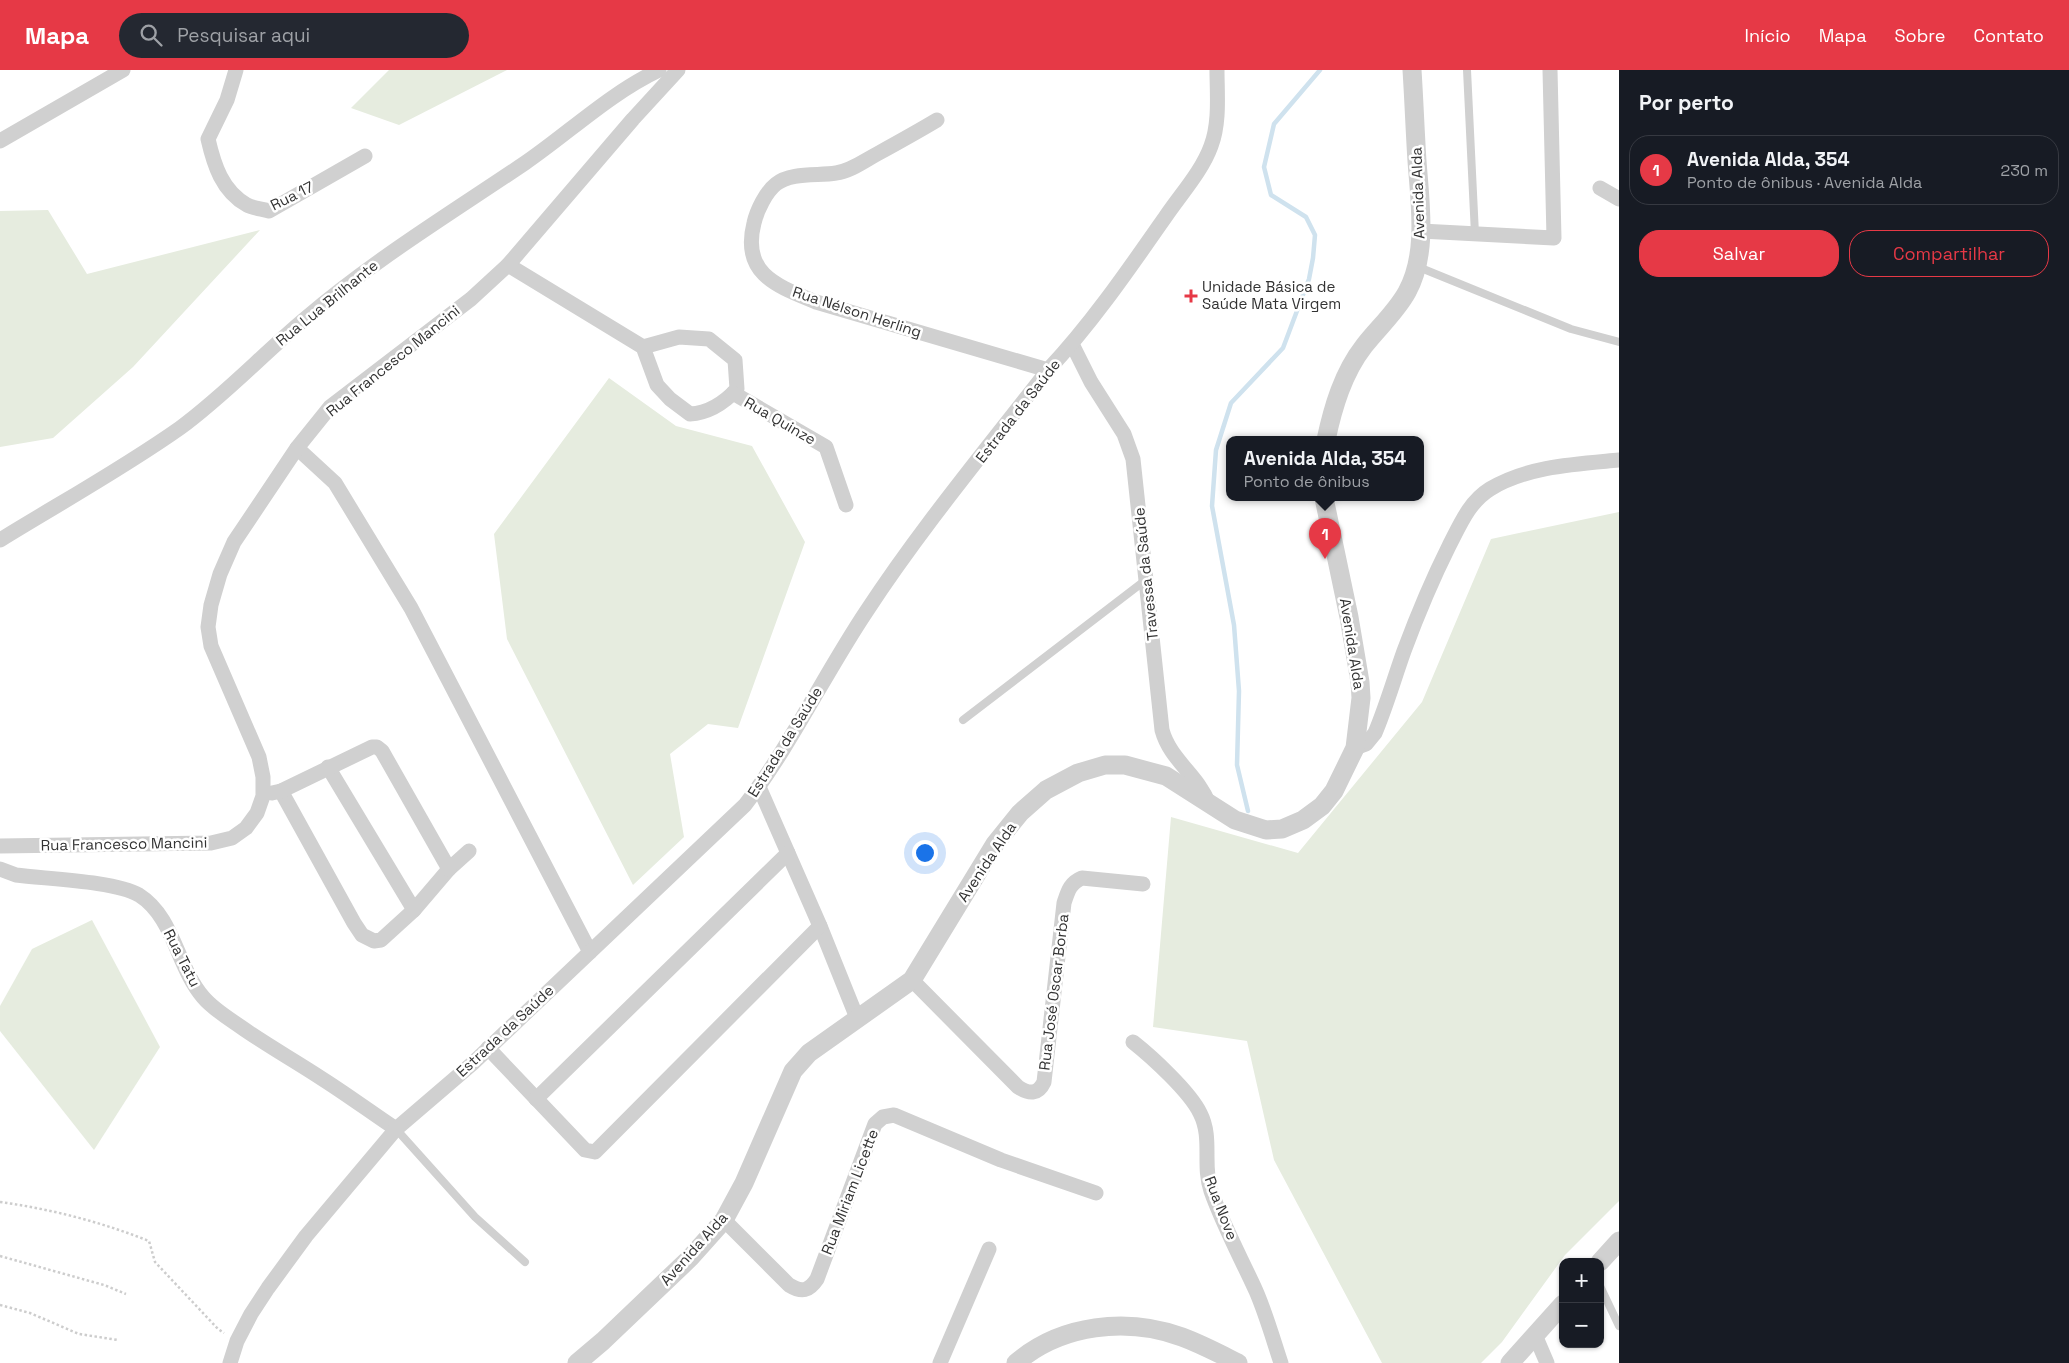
<!DOCTYPE html>
<html lang="pt">
<head>
<meta charset="utf-8">
<style>
  :root { --surface:#171b24; --page:#242831; --text:#f1f3f6; --muted:#9ea1a6; --line:#363941; --accent:#e63946 }
  body { margin:0; font-family:"Space Grotesk",sans-serif; background:var(--page); color:var(--text) }
  .controls { position:absolute; right:15px; bottom:15px; display:grid; overflow:hidden; border-radius:10px; box-shadow:0 1px 4px #0004 }
  .controls button { width:45px; height:45px; display:grid; place-items:center; padding:0; border:0; border-bottom:1px solid var(--line); background:var(--surface); color:var(--text); font:25px sans-serif }
  .you { position:absolute; left:924px; top:782px; width:18px; height:18px; margin:-12px; border:4px solid #fff; border-radius:50%; background:#1a73e8; box-shadow:0 0 0 8px #1a73e833 }
  .badge { display:grid; place-items:center; width:32px; height:32px; border-radius:50%; background:var(--accent); color:#fff; font-size:16px; font-weight:700 }
  .pin { position:absolute; translate:-50% -41px; filter:drop-shadow(0 1px 2px #0008) }
  .pin::after { content:''; position:absolute; top:26px; width:18px; height:15px; background:inherit; clip-path:polygon(0 0,100% 0,50% 100%) }
  .popup { position:absolute; left:1226px; top:366px; width:198px; height:65px; box-sizing:border-box; display:grid; place-content:center; border-radius:10px; background:var(--surface); filter:drop-shadow(0 1px 4px #0005); font-size:16px; white-space:nowrap; color:var(--muted) }
  .popup b { font-size:19px; color:var(--text) }
  .popup::after { content:''; position:absolute; left:50%; top:100%; margin-left:-10px; border:10px solid transparent; border-top-color:var(--surface) }
  .list { margin:0; padding:0; list-style:none }
  h2 { display:flex; justify-content:space-between; align-items:center; height:65px; margin:0; padding:0 20px; font-size:21px }
  h2 small { font-size:16px; font-weight:400; color:var(--muted) }
  .list li { display:grid; grid-template-columns:32px 1fr auto; gap:15px; align-items:center; box-sizing:border-box; height:70px; margin:0 10px 10px; padding:0 10px; border:1px solid var(--line); border-radius:20px }
  .list b { display:block; font-size:19px; white-space:nowrap }
  .list p { margin:0; font-size:16px; white-space:nowrap; color:var(--muted) }
  .list em { font-size:16px; font-style:normal; color:var(--muted) }
  .actions { display:flex; gap:10px; padding:15px 20px }
  .actions a { flex:1; padding:11px 0; border:1px solid var(--accent); border-radius:20px; text-align:center; font-size:18px; color:var(--accent) }
  .actions .main { background:var(--accent); color:#fff }
  .icon { flex:none; width:28px; height:28px; fill:none; stroke:currentColor; stroke-width:2; stroke-linecap:round; stroke-linejoin:round }
  .map { position:relative; flex:none; width:1619px; height:1293px; overflow:hidden }
  header { display:flex; align-items:center; gap:30px; box-sizing:border-box; height:70px; padding:0 25px; background:var(--accent); color:#fff }
  header strong { font-size:24px }
  nav { display:flex; gap:28px; margin-inline-start:auto; font-size:18px }
  .search { width:350px; height:45px; background:var(--page); display:flex; align-items:center; gap:12px; box-sizing:border-box; padding:0 18px; border-radius:28px; color:var(--muted); font-size:19px }
  main { display:flex }
  aside { flex:1; background:var(--surface) }
  .map>svg:first-child { display:block }
  .green { fill:#e6ecdf }
  .lines { fill:none; stroke-linecap:round; stroke-linejoin:round }
  .stream { stroke:#cfe2ee; stroke-width:4.5 }
  .path { stroke:#cdcdcd; stroke-width:2.5; stroke-dasharray:2.5 2.5; stroke-linecap:butt }
  .service { stroke:#d0d0d0; stroke-width:8 }
  .minor { stroke:#d0d0d0; stroke-width:15 }
  .tertiary { stroke:#d0d0d0; stroke-width:19 }
  .poi-dot { fill:#e63946; stroke:#fff; stroke-width:2 }
  .labels { text-anchor:middle; stroke-width:5; stroke-linejoin:round; paint-order:stroke }
  .street-label { font-size:15px; fill:#333; stroke:#fff }
  .poi-label { font-size:15px; fill:#333; stroke:#fff; text-anchor:start }
</style>
</head>
<body>
<header>
<strong>Mapa</strong>
<div class="search"><svg class="icon" aria-label="search" viewBox="0 0 24 24"><circle cx="10" cy="10" r="6"/><path d="M15 15l6 6"/></svg>Pesquisar aqui</div>
<nav><a>Início</a><a>Mapa</a><a>Sobre</a><a>Contato</a></nav>
</header>
<main>
<div class="map">
<svg width="1619" height="1293" viewBox="0 0 1619 1293">
  <rect width="100%" height="100%" fill="#fff"/>
  <g class="green">
    <polygon points="389,0 507,0 399,55 351,38"/>
    <polygon points="48,140 87,204 260,160 133,297 53,368 0,377 0,141"/>
    <polygon points="609,308 676,356 752,376 805,472 738,658 708,654 670,684 684,767 633,815 507,569 494,464"/>
    <polygon points="1619,442 1619,1131 1565,1185 1502,1272 1481,1293 1382,1293 1274,1090 1247,971 1153,957 1171,747 1298,783 1422,632 1491,469"/>
    <polygon points="92,850 160,977 94,1080 0,961 0,936 32,879"/>
  </g>
  <g class="lines">
    <polyline class="stream" points="1248,741 1237,695 1239,621 1234,555 1212,436 1216,380 1231,333 1283,278 1309,209 1313,188 1315,165 1306,147 1271,125 1264,97 1274,54 1320,0"/>
    <g class="path">
      <path d="M0,1132C51,1139 101,1152 149,1171L155,1192L218,1259L224,1263"/>
      <polyline points="0,1186 104,1215 126,1224"/>
      <polyline points="0,1235 30,1243 79,1264 118,1270"/>
    </g>
    <g class="service">
      <polyline points="1467,0 1475,164"/>
      <polyline points="1416,196 1571,259 1619,272"/>
      <polyline points="963,650 1147,509"/>
      <polyline points="396,1059 475,1147 525,1192"/>
      <polyline points="1600,1216 1619,1256"/>
    </g>
    <g class="minor">
      <path d="M236,0L227,30L208,69C214,95 222,121 247,135C253,138 262,139 269,141L365,86"/>
      <path d="M937,50C917,62 897,73 877,84C864,91 851,101 836,103C818,106 791,102 776,114C766,122 757,140 754,153C741,204 777,216 816,232L1048,300"/>
      <polyline points="0,71 123,0"/>
      <polyline points="1600,118 1619,129"/>
      <polyline points="1421,161 1554,168 1550,0"/>
      <path d="M508,195L643,277L657,315L670,329L690,344C709,343 724,333 737,319L735,290L709,269L679,267L643,277"/>
      <path d="M1072,274L1091,312L1124,364L1133,389L1162,660C1170,690 1198,705 1209,734"/>
      <polyline points="733,323 826,377 846,435"/>
      <polyline points="297,378 335,413 411,538 590,882"/>
      <path d="M0,470C60,433 122,399 180,358C225,325 263,284 306,248C374,190 451,143 525,93C570,62 609,24 659,0"/>
      <path d="M1355,678L1366,674L1375,663C1386,637 1394,609 1404,581C1417,546 1432,510 1449,476C1460,455 1469,432 1490,419C1528,396 1576,394 1619,390"/>
      <polyline points="328,697 414,840"/>
      <polyline points="759,717 820,856 857,948"/>
      <polyline points="281,721 354,853 362,865 374,871 381,870 414,840 449,799 469,781"/>
      <polyline points="272,723 281,721 372,677 377,677 382,681 449,799"/>
      <polyline points="0,776 211,773 232,768 246,758 257,743 263,726 263,707 259,687 211,576 208,557 211,535 220,504 234,472 297,378 330,337 471,229 508,195 633,49 678,0"/>
      <path d="M0,799L16,805C46,809 115,811 139,825C174,847 177,897 203,927C213,939 228,948 241,957C268,976 297,992 324,1010C349,1026 372,1043 396,1059"/>
      <path d="M912,910L1018,1017C1029,1024 1038,1025 1044,1012L1064,833C1068,821 1070,813 1082,808L1143,814"/>
      <path d="M1133,972C1152,987 1190,1022 1200,1043C1213,1068 1202,1095 1211,1121C1223,1155 1241,1188 1256,1221C1266,1244 1273,1269 1281,1293"/>
      <polyline points="488,978 585,1080 595,1082 820,856"/>
      <polyline points="536,1029 788,783"/>
      <path d="M724,1150L789,1215C802,1223 809,1221 817,1209L875,1054L883,1047L894,1045L1001,1090L1096,1123"/>
      <polyline points="1535,1265 1547,1293"/>
      <path d="M230,1293L237,1271L251,1244L268,1218L306,1166L396,1059L473,993L745,735C791,675 824,605 866,542C921,458 986,380 1048,300C1092,253 1129,199 1166,146C1181,124 1202,101 1211,76C1220,52 1217,24 1217,0"/>
      <polyline points="940,1293 989,1179"/>
    </g>
    <g class="tertiary">
      <path d="M1326,370C1333,337 1343,303 1364,276C1378,258 1396,242 1407,222C1428,184 1420,133 1417,91C1415,61 1414,30 1412,0"/>
      <polyline points="1600,1192 1619,1171"/>
      <polyline points="577,1293 603,1271 690,1188 724,1150 744,1113 793,1001 809,983 912,910 995,774 1020,743 1046,720 1078,703 1105,695 1125,695 1166,706 1235,750 1266,760 1282,759 1303,750 1322,736 1334,721 1355,678 1361,628 1360,612 1349,547 1324,428"/>
      <path d="M1016,1293C1061,1254 1127,1247 1182,1267C1201,1274 1220,1284 1238,1293"/>
      <polyline points="1510,1293 1563,1234"/>
    </g>
  </g>
  <path class="poi-dot" d="M1188.5 218.5h5v5h5v5h-5v5h-5v-5h-5v-5h5z"/>
  <g class="labels">
    <g class="street-label">
      <text transform="translate(1418 123) rotate(-92)" y="5">Avenida Alda</text>
      <text transform="translate(292 126) rotate(-27)" y="5">Rua 17</text>
      <text transform="translate(327 233) rotate(-39)" y="5">Rua Lua Brilhante</text>
      <text transform="translate(857 242) rotate(18)" y="5">Rua Nélson Herling</text>
      <text transform="translate(393 291) rotate(-39)" y="5">Rua Francesco Mancini</text>
      <text transform="translate(1018 341) rotate(-52)" y="5">Estrada da Saúde</text>
      <text transform="translate(780 351) rotate(30)" y="5">Rua Quinze</text>
      <text transform="translate(1146 504) rotate(-96)" y="5">Travessa da Saúde</text>
      <text transform="translate(1352 574) rotate(81)" y="5">Avenida Alda</text>
      <text transform="translate(785 672) rotate(-58)" y="5">Estrada da Saúde</text>
      <text transform="translate(124 774) rotate(-1)" y="5">Rua Francesco Mancini</text>
      <text transform="translate(987 792) rotate(-56)" y="5">Avenida Alda</text>
      <text transform="translate(182 888) rotate(63)" y="5">Rua Tatu</text>
      <text transform="translate(1054 922) rotate(-83)" y="5">Rua José Oscar Borba</text>
      <text transform="translate(505 961) rotate(-43)" y="5">Estrada da Saúde</text>
      <text transform="translate(850 1122) rotate(-69)" y="5">Rua Miriam Licette</text>
      <text transform="translate(1221 1138) rotate(69)" y="5">Rua Nove</text>
      <text transform="translate(694 1179) rotate(-48)" y="5">Avenida Alda</text>
    </g>
    <g class="poi-label">
      <text x="1202" y="222">Unidade Básica de<tspan x="1202" dy="17">Saúde Mata Virgem</tspan></text>
    </g>
  </g>
</svg>
<div class="controls">
<button>+</button>
<button>−</button>
</div>
<div class="you"></div>
<div class="pin badge" style="left:1325px;top:489px">1</div>
<div class="popup"><b>Avenida Alda, 354</b>Ponto de ônibus</div>
</div>
<aside>
<h2>Por perto<small></small></h2>
<ul class="list">
<li><span class="badge">1</span><div><b>Avenida Alda, 354</b><p>Ponto de ônibus · Avenida Alda</p></div><em>230 m</em></li>
</ul>
<div class="actions"><a class="main">Salvar</a><a>Compartilhar</a></div>
</aside>
</main>
</body>
</html>
